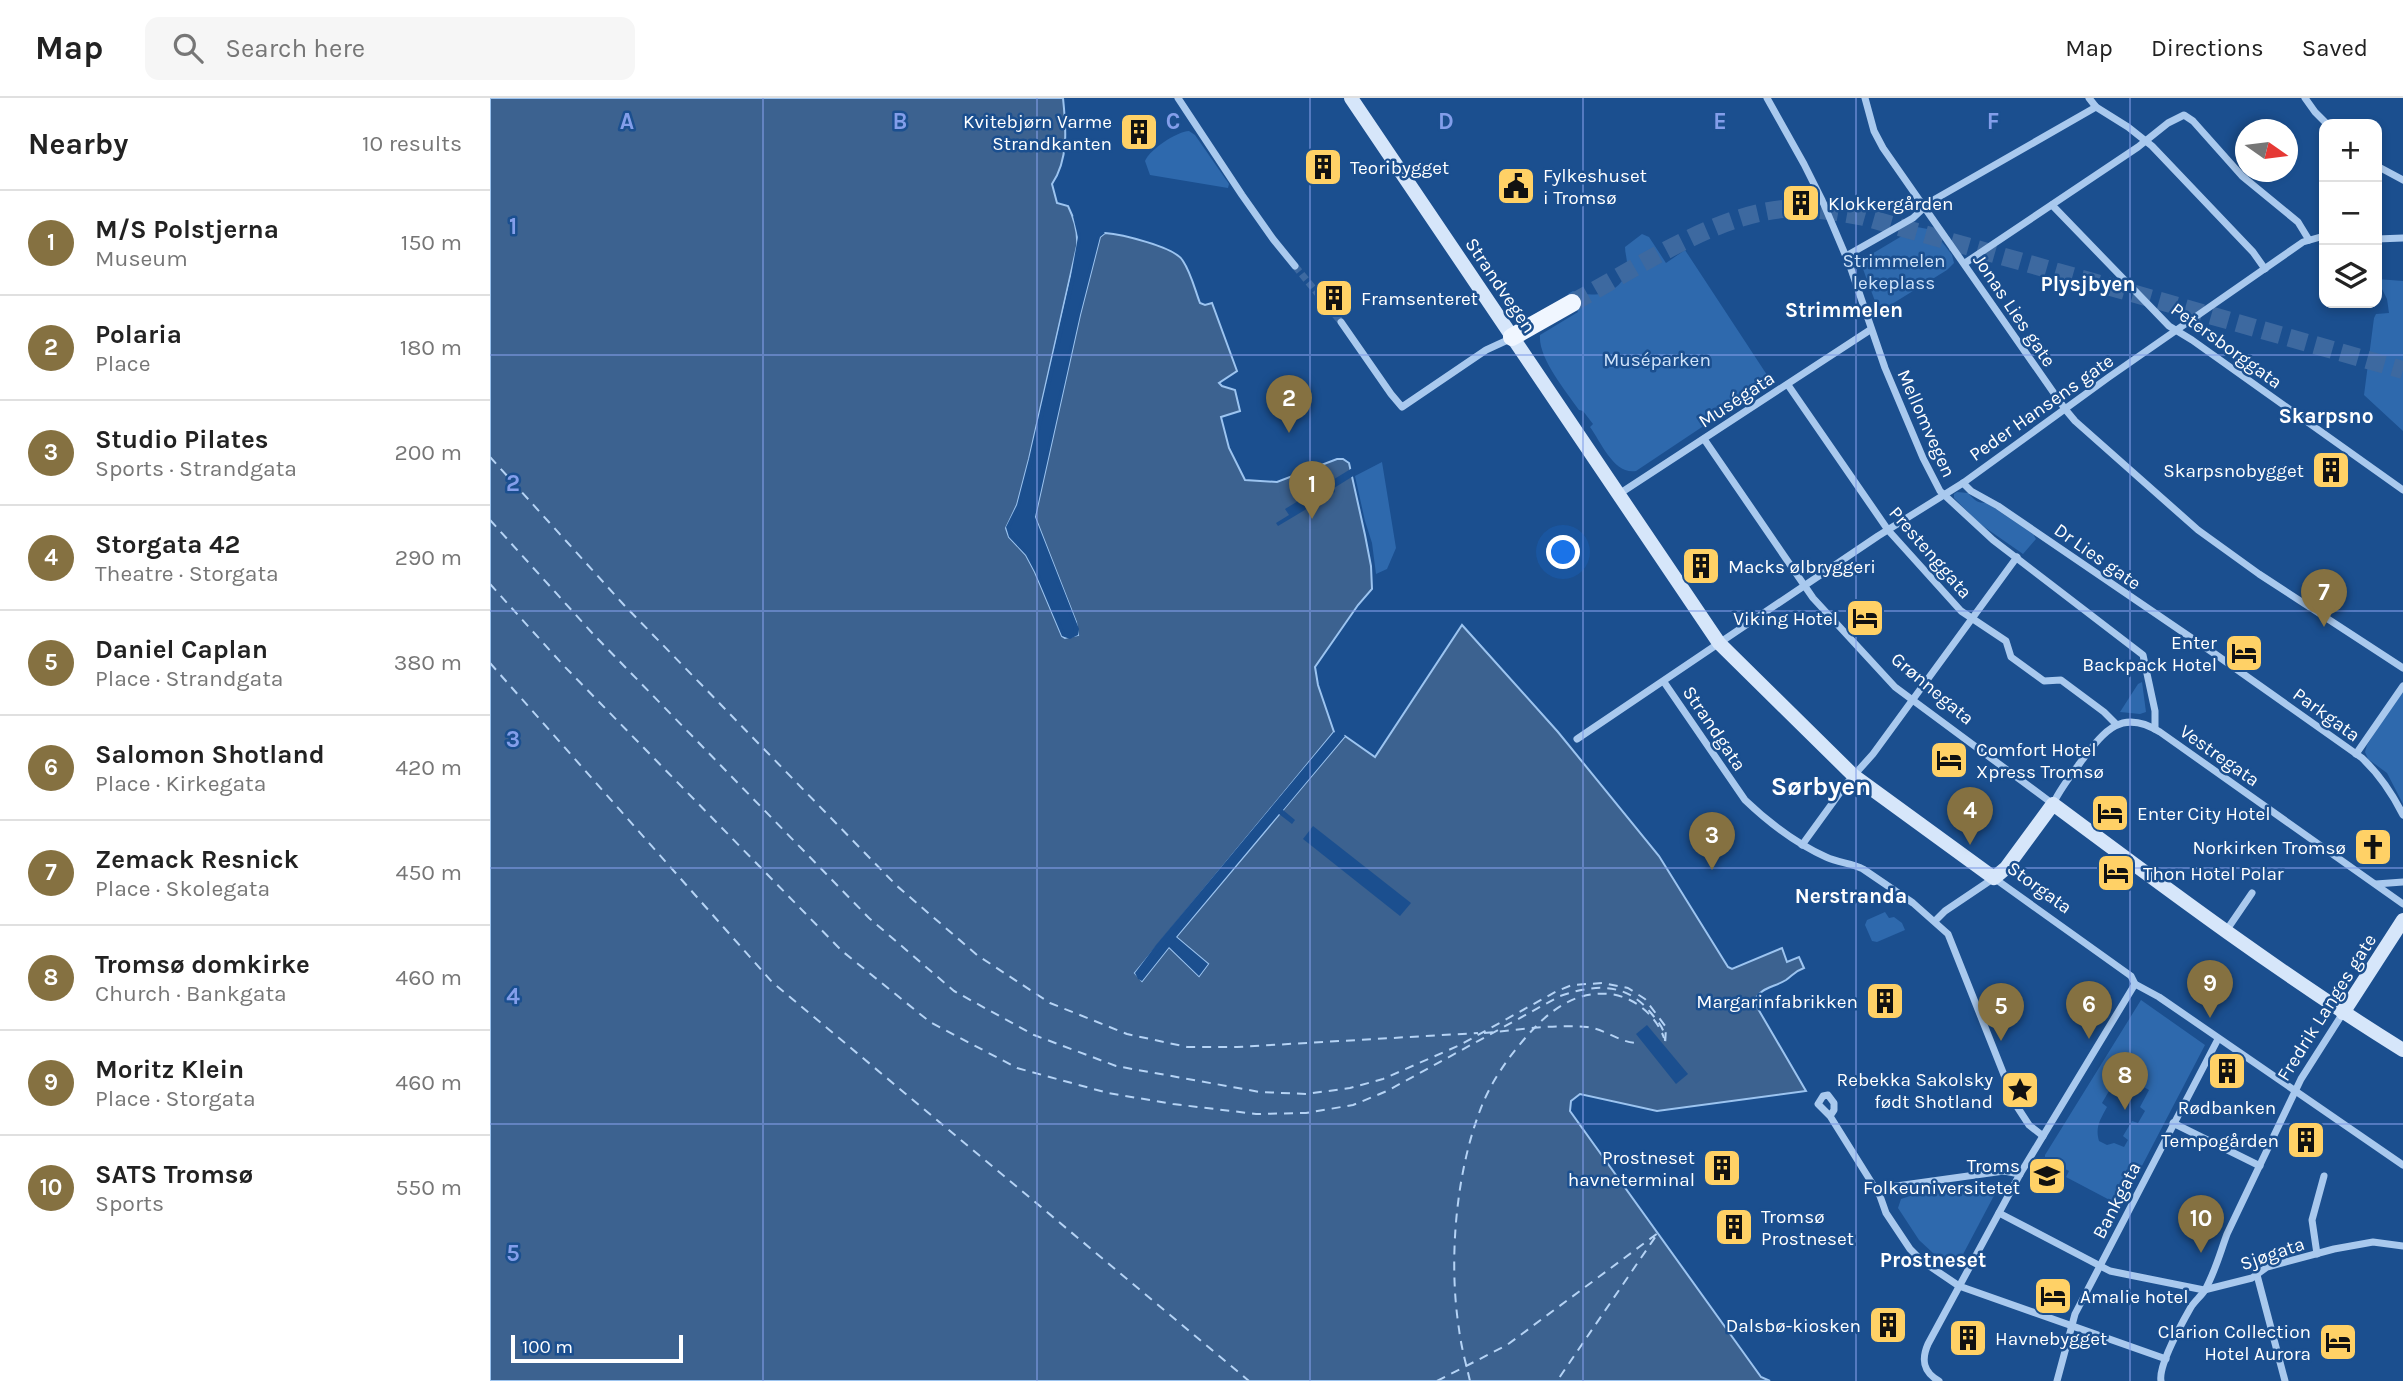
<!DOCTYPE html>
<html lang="en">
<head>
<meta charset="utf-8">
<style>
  :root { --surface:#fff; --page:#f6f6f6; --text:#222; --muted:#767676; --line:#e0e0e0; --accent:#857141 }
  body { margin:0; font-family:Karla,sans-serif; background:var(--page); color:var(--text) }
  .controls { position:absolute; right:21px; top:21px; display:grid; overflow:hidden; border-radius:14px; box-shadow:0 4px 10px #0003 }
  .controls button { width:63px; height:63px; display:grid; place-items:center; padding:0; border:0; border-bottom:2px solid var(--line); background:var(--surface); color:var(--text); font:35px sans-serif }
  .compass { position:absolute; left:1745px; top:21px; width:63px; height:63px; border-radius:50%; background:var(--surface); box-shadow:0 4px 10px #0003; rotate:104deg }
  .scale { position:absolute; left:21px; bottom:18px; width:172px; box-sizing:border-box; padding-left:7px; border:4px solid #fff; border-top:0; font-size:19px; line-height:24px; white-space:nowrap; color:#fff; -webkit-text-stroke:5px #1b4f8f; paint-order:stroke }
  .you { position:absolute; left:1074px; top:455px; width:24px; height:24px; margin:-18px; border:5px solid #fff; border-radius:50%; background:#1a73e8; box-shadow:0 0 0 10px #1a73e833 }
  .badge { display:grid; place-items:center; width:46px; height:46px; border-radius:50%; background:var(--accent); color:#fff; font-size:23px; font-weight:700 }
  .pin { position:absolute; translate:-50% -58px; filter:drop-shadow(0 2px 4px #0008) }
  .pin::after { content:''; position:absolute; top:37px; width:24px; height:21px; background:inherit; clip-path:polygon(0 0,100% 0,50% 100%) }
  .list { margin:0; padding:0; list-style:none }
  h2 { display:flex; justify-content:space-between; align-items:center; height:91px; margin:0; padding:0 28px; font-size:30px }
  h2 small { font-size:23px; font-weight:400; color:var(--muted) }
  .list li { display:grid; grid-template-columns:46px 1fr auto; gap:21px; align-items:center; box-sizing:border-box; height:105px; padding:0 28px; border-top:2px solid var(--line) }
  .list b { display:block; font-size:26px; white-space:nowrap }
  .list p { margin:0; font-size:23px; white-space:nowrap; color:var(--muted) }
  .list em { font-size:23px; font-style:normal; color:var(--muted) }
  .icon { flex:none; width:38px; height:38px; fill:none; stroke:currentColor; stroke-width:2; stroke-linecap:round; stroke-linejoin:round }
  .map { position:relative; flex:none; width:1913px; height:1283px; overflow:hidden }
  header { display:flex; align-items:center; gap:42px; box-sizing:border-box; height:98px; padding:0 35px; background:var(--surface); border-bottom:2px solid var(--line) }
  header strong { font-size:33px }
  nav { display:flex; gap:38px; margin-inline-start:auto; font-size:24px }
  .search { width:490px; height:63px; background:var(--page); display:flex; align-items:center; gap:18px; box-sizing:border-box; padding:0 24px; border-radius:14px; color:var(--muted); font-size:26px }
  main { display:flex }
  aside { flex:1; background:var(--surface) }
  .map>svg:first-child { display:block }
  .green { fill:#2e69ad; fill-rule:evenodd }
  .water { fill:#3c6290; stroke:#9cc4f0; stroke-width:2 }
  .pier { fill:#1b4f8f }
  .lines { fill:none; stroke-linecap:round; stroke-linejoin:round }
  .ferry { stroke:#b5d3f5; stroke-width:2; stroke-dasharray:9 7; stroke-linecap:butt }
  .street-tunnel { stroke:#3d69a0; stroke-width:7; stroke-dasharray:7 3.5; stroke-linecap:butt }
  .primary-tunnel { stroke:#3d69a0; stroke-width:18; stroke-dasharray:18 9; stroke-linecap:butt }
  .street { stroke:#a9c9ee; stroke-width:7 }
  .secondary { stroke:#d6e6fa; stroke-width:14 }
  .primary { stroke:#f0f6ff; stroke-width:18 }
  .grid { fill:none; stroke:#839eea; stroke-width:2; stroke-opacity:0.55 }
  .labels { text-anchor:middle; stroke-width:5; stroke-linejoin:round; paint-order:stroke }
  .poi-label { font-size:19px; fill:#fff; stroke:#1b4f8f; text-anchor:end }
  .park-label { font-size:19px; fill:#cfe3fa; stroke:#1b4f8f }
  .street-label { font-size:19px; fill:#fff; stroke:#1b4f8f }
  .neighbourhood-label { font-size:21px; font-weight:bold; fill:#fff; stroke:#1b4f8f }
  .district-label { font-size:26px; font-weight:bold; fill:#fff; stroke:#1b4f8f }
  .grid-label { font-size:23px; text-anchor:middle; font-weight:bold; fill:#839eea; stroke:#1b4f8f; stroke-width:5; stroke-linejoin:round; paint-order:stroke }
</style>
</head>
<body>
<header>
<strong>Map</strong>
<div class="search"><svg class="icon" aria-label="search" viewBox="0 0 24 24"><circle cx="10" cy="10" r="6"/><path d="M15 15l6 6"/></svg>Search here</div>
<nav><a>Map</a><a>Directions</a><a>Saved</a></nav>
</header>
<main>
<aside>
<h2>Nearby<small>10 results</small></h2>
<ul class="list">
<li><span class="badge">1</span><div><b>M/S Polstjerna</b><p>Museum</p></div><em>150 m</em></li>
<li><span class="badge">2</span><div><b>Polaria</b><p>Place</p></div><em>180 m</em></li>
<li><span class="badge">3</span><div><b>Studio Pilates</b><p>Sports · Strandgata</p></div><em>200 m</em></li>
<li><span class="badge">4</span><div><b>Storgata 42</b><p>Theatre · Storgata</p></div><em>290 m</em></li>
<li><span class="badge">5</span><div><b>Daniel Caplan</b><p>Place · Strandgata</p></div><em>380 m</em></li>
<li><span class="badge">6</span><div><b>Salomon Shotland</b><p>Place · Kirkegata</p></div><em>420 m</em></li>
<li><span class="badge">7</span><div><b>Zemack Resnick</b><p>Place · Skolegata</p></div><em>450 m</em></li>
<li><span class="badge">8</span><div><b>Tromsø domkirke</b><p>Church · Bankgata</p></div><em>460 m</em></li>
<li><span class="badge">9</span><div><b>Moritz Klein</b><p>Place · Storgata</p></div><em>460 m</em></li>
<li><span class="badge">10</span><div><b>SATS Tromsø</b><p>Sports</p></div><em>550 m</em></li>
</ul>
</aside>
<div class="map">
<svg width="1913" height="1283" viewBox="0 0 1913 1283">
  <rect width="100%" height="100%" fill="#1b4f8f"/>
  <g class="green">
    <path d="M699,33L705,37L739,86L738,90L660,77L655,63C660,51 686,34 699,33Z"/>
    <polygon points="1427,129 1443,132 1462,157 1464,165 1457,172 1389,214 1370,163"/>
    <path d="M1152,136L1159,139L1176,165L1195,152L1281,283L1146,373C1124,377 1111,344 1100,329L1103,326L1093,313L1089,312C1076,293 1048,260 1050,237L1088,214L1078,196L1083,193C1104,201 1132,196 1137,171C1138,163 1135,156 1135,149Z"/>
    <polygon points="1887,181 1913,183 1913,333 1874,297 1884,220 1886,216 1899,215 1897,201"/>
    <polygon points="892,364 906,450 897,471 886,476 882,445 875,423 865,378"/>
    <path d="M1467,394L1478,395C1485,402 1486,405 1497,405L1543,436L1546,441L1533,456L1490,426L1464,400V396Z"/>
    <polygon points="1652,584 1656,614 1650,616 1630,614 1648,586"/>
    <polygon points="1913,590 1913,706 1897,675 1878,661 1875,654 1877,647"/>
    <polygon points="1395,814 1399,820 1404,819 1412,825 1415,832 1387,844 1382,843 1375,827 1377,822"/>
    <path d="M1651,902L1715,947L1631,1108L1576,1079L1579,1073L1555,1061V1057ZM1648,973L1656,978L1652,988L1659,992L1650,1009L1655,1013L1648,1025L1642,1023L1633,1038L1638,1042L1634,1049L1624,1045L1617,1047L1609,1043C1605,1029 1610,1022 1617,1009L1612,1005L1619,993L1625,995L1634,979L1642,982Z"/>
    <polygon points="1507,1086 1508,1090 1470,1162 1463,1169 1457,1168 1429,1142 1408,1110 1411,1101 1420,1098"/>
  </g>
  <path class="water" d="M0,0H573C576,29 579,61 562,86L567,105L578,108C584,120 588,134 587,148L539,361L527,407L516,430L519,439L536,457L545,474L572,538L575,540L588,537L586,524L545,419L590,217L610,139L615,135C630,136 686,149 693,163C701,175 705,192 710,205L715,207L722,205L747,273L729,285L732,288L745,292L750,313L731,319L739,350L755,382L787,384L847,361H853L859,365L875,437L881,468L882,491L868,507L825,569L828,587L844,634L645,875L652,883L679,849L709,878L718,866L686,839L855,638L885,659L972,527L1068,634L1169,758L1238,869L1242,871L1292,850L1297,864L1309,859L1314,870C1305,873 1303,877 1296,882C1283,890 1270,889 1264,904L1316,993L1167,1013L1090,996L1081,1003L1080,1013L1271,1279L1280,1283H0Z"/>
  <g class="pier">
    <polygon points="583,118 587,120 591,139 585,179 543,362 530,407 520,430 522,437 538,455 548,473 575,536 584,536 583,526 542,419 587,216 607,138 611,133 615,135 610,139 590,217 545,419 589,531 588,537 580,541 572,538 545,474 536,457 519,439 516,429 527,407 539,361 581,178 588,139"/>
    <polygon points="864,369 865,377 844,390 845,394 788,428 786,425 799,417 795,411"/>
    <polygon points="844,634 847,636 649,876 651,879 679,845 709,873 714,866 683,841 683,837 851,637 855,638 793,712 805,722 802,726 789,716 686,839 718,866 709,878 679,849 652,883 648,881 645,875 666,847"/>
    <polygon points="823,728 921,805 910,818 813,741"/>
    <polygon points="1157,927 1198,976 1186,986 1146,936"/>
  </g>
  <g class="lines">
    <g class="ferry">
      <polyline points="0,359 134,507 407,788 487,857 560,905 637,936 697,949 747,949 988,935"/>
      <polyline points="0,422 104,537 379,820 464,893 544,937 626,968 770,994 816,996 860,990 893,981 970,947 1067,893 1082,887 1113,885 1138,890 1155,901 1176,929 1175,948"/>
      <path d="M0,486L74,568L352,853L440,924L527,970L618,995L683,1006L766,1016L816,1015L863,1007L897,993L1070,898C1105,886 1136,884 1161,915C1168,924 1175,930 1175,943"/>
      <polyline points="0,565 282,884 759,1283"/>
      <path d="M994,935C1028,932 1063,926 1097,929C1115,931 1130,945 1148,945"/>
      <polyline points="947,1283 1017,1247 1168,1135 1067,1283"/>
      <path d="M980,1283C976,1266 971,1248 969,1231C958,1161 966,1070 993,1005C1003,981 1020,957 1037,938C1059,913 1084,893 1119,896C1143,898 1166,917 1174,940"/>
    </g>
    <polyline class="street-tunnel" points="805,168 851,224"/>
    <path class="primary-tunnel" d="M1082,205C1145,171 1222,118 1293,111C1321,109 1347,114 1374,119L1913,272"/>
    <g class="street">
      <polyline points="688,0 752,97 783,141 805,168"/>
      <polyline points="1277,0 1314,66 1332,102 1360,168 1395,270 1433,360 1450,393 1503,442 1653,557 1665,613 1665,631"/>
      <polyline points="1375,0 1384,33 1393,50 1575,311 1585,323 1708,432 1769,476 1913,570"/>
      <polyline points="1599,0 1606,9 1638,29 1662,48 1763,154 1775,171"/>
      <polyline points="1815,0 1825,14 1837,26"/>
      <polyline points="1887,68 1913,82"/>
      <polyline points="1562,107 1679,228 1702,242 1913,392"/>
      <polyline points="1887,141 1913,140"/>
      <polyline points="1356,158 1423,120 1440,104 1606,9"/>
      <polyline points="1475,165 1648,49 1678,25 1694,17 1703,23 1752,78 1808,124 1819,142"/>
      <polyline points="851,224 901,296 912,309 996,252 1022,240"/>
      <polyline points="1298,287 1398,432 1471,513 1516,543 1521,559 1554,583 1571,582 1614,614 1626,626"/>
      <path d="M1214,341L1323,500L1405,589L1563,706C1570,691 1580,678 1590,665C1613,635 1630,609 1670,634L1913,806"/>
      <path d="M1473,385L1481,393L1508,408L1725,556L1872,660C1890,677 1902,695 1913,717"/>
      <polyline points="1129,396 1380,232"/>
      <path d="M1174,584L1255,702C1278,724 1307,746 1336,759C1349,765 1362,765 1373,771L1423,805L1458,836L1526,1007L1539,1027L1553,1038"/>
      <polyline points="1087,641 1388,438 1473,385 1619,279 1813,144 1834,138"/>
      <polyline points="1866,656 1913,588"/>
      <polyline points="1312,747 1357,685 1383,656 1527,459"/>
      <polyline points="1886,786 1913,784"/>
      <polyline points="1445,823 1455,813 1504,780 1641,878 1645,886 1669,899 1913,1067"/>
      <polyline points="1736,833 1762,795"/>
      <polyline points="1340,1018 1344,1012 1344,1005 1338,997 1333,998 1328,1006 1340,1018 1390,1098 1396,1115 1420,1151 1432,1163 1469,1188 1676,1261"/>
      <polyline points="1683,1025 1770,1068"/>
      <polyline points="1385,1091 1514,1073 1530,1076"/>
      <polyline points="1509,1115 1620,1173 1714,1192 1762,1180 1777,1169 1844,1151 1883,1144 1913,1148"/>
      <polyline points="1827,1156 1822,1122 1834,1078"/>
      <polyline points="1767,1177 1795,1283"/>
      <path d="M1449,1283C1433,1274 1431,1262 1438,1246L1530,1076L1645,886"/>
      <polyline points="1567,1283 1585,1216 1728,941"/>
      <path d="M1671,1283C1668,1268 1693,1223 1701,1209C1705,1203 1711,1198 1715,1192C1725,1174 1730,1155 1737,1136L1811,981L1853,915"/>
    </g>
    <g class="secondary">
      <path d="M861,0L1229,545L1364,678L1504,780L1516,770L1563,706C1677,791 1792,877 1913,952"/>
      <polyline points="1853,915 1913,822"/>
    </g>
    <polyline class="primary" points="1022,239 1082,205"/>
  </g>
  <path class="grid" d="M273,0V1283M547,0V1283M820,0V1283M1093,0V1283M1366,0V1283M1640,0V1283M0,257H1913M0,513H1913M0,770H1913M0,1026H1913"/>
  <defs>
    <symbol id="building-square" viewBox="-11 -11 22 22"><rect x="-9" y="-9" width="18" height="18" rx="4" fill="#ffd166" stroke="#1b4f8f"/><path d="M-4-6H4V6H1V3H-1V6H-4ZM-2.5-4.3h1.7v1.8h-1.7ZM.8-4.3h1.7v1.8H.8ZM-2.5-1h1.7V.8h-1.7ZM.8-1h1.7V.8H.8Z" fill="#111"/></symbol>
    <symbol id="civic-square" viewBox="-11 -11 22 22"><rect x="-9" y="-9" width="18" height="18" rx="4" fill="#ffd166" stroke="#1b4f8f"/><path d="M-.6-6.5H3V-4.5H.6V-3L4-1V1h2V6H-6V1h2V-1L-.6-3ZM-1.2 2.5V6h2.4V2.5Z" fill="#111"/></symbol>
    <symbol id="hotel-square" viewBox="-11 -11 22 22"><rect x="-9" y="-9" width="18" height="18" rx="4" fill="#ffd166" stroke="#1b4f8f"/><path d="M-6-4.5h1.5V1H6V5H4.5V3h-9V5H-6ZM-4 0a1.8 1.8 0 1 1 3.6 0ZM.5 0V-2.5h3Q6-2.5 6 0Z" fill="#111"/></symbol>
    <symbol id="church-square" viewBox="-11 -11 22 22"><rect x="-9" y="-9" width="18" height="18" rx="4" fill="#ffd166" stroke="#1b4f8f"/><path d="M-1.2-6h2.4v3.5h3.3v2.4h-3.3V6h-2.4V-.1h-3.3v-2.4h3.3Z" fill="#111"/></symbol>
    <symbol id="sight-square" viewBox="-11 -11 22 22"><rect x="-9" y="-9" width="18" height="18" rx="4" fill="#ffd166" stroke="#1b4f8f"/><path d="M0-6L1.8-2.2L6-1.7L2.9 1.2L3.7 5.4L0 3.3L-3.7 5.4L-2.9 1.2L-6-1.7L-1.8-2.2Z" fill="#111"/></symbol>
    <symbol id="university-square" viewBox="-11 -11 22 22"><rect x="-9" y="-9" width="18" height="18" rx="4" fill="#ffd166" stroke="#1b4f8f"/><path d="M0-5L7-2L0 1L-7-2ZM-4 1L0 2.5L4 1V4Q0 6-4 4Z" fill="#111"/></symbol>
  </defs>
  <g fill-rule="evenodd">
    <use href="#building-square" x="627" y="12" width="44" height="44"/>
    <use href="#building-square" x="811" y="47" width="44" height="44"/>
    <use href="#civic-square" x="1004" y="66" width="44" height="44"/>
    <use href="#building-square" x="1289" y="83" width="44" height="44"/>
    <use href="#building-square" x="822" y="178" width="44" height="44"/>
    <use href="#building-square" x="1819" y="350" width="44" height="44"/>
    <use href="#building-square" x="1189" y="446" width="44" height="44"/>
    <use href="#hotel-square" x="1353" y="498" width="44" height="44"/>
    <use href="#hotel-square" x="1732" y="533" width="44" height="44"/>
    <use href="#hotel-square" x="1437" y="640" width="44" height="44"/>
    <use href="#hotel-square" x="1598" y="693" width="44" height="44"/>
    <use href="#church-square" x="1861" y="727" width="44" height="44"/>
    <use href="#hotel-square" x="1604" y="753" width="44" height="44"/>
    <use href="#building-square" x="1373" y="881" width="44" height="44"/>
    <use href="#building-square" x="1715" y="951" width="44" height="44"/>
    <use href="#sight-square" x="1508" y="970" width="44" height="44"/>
    <use href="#building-square" x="1794" y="1020" width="44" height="44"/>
    <use href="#building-square" x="1210" y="1048" width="44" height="44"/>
    <use href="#university-square" x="1535" y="1056" width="44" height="44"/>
    <use href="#building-square" x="1222" y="1107" width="44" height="44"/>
    <use href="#hotel-square" x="1541" y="1176" width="44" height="44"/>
    <use href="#building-square" x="1376" y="1205" width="44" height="44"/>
    <use href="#building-square" x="1456" y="1218" width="44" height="44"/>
    <use href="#hotel-square" x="1826" y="1222" width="44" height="44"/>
  </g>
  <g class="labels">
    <g class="poi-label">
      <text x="622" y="30">Kvitebjørn Varme<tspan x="622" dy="22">Strandkanten</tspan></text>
      <text x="860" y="76" text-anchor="start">Teoribygget</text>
      <text x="1053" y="84" text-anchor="start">Fylkeshuset<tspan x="1053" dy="22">i Tromsø</tspan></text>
      <text x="1338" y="112" text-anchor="start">Klokkergården</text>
      <text x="871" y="207" text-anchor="start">Framsenteret</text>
      <text x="1814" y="379">Skarpsnobygget</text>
      <text x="1238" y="475" text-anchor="start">Macks ølbryggeri</text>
      <text x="1348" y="527">Viking Hotel</text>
      <text x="1727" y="551">Enter<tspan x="1727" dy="22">Backpack Hotel</tspan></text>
      <text x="1486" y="658" text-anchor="start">Comfort Hotel<tspan x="1486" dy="22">Xpress Tromsø</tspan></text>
      <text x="1647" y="722" text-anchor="start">Enter City Hotel</text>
      <text x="1856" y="756">Norkirken Tromsø</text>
      <text x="1653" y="782" text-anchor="start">Thon Hotel Polar</text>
      <text x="1368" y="910">Margarinfabrikken</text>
      <text x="1503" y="988">Rebekka Sakolsky<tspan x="1503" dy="22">født Shotland</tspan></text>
      <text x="1737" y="1016" text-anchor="middle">Rødbanken</text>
      <text x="1789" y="1049">Tempogården</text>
      <text x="1205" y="1066">Prostneset<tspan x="1205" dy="22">havneterminal</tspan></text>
      <text x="1530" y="1074">Troms<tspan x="1530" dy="22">Folkeuniversitetet</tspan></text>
      <text x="1271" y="1125" text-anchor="start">Tromsø<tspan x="1271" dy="22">Prostneset</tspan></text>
      <text x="1590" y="1205" text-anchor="start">Amalie hotel</text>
      <text x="1371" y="1234">Dalsbø-kiosken</text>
      <text x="1821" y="1240">Clarion Collection<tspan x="1821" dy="22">Hotel Aurora</tspan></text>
      <text x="1505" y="1247" text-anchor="start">Havnebygget</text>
    </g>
    <g class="park-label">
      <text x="1404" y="169">Strimmelen<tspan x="1404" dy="22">lekeplass</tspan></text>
      <text x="1167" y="268">Muséparken</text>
    </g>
    <g class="street-label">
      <text transform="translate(1011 187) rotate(56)" y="7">Strandvegen</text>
      <text transform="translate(1525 212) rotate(56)" y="7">Jonas Lies gate</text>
      <text transform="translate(1737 247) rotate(36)" y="7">Petersborggata</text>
      <text transform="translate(1246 301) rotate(-33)" y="7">Muségata</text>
      <text transform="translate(1551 309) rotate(-35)" y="7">Peder Hansens gate</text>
      <text transform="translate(1437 325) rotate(66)" y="7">Mellomvegen</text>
      <text transform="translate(1441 454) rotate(49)" y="7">Prestenggata</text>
      <text transform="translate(1608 458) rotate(35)" y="7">Dr Lies gate</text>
      <text transform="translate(1443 590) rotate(40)" y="7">Grønnegata</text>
      <text transform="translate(1837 616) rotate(36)" y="7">Parkgata</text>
      <text transform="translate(1225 630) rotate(56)" y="7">Strandgata</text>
      <text transform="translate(1730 657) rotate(35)" y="7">Vestregata</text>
      <text transform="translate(1550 789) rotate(36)" y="7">Storgata</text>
      <text transform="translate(1836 909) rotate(-58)" y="7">Fredrik Langes gate</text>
      <text transform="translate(1626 1102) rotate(-63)" y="7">Bankgata</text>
      <text transform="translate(1782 1155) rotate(-19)" y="7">Sjøgata</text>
    </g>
    <g class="neighbourhood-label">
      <text x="1598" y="193">Plysjbyen</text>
      <text x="1354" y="219">Strimmelen</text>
      <text x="1836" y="325">Skarpsno</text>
      <text x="1361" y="805">Nerstranda</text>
      <text x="1443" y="1169">Prostneset</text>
    </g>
    <g class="district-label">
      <text x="1331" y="697">Sørbyen</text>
    </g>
  </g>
  <g class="grid-label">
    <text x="137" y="31">A</text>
    <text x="410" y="31">B</text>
    <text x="683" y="31">C</text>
    <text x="956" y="31">D</text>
    <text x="1230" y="31">E</text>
    <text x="1503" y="31">F</text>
    <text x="23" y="136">1</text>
    <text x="23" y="393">2</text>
    <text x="23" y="649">3</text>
    <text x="23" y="906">4</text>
    <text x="23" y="1163">5</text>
  </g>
</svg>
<div class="controls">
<button>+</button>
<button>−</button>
<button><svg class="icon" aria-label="layers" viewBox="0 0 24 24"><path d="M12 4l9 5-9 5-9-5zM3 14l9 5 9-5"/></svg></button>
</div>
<svg class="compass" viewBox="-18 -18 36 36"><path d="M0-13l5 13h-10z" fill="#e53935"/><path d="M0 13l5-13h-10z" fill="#767676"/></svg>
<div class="scale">100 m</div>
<div class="you"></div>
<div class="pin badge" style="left:822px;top:421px">1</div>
<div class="pin badge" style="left:799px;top:335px">2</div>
<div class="pin badge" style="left:1222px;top:772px">3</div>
<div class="pin badge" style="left:1480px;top:747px">4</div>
<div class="pin badge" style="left:1511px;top:943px">5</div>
<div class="pin badge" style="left:1599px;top:941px">6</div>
<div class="pin badge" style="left:1834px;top:529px">7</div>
<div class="pin badge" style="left:1635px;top:1012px">8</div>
<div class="pin badge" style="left:1720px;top:920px">9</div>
<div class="pin badge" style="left:1711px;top:1155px">10</div>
</div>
</main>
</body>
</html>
